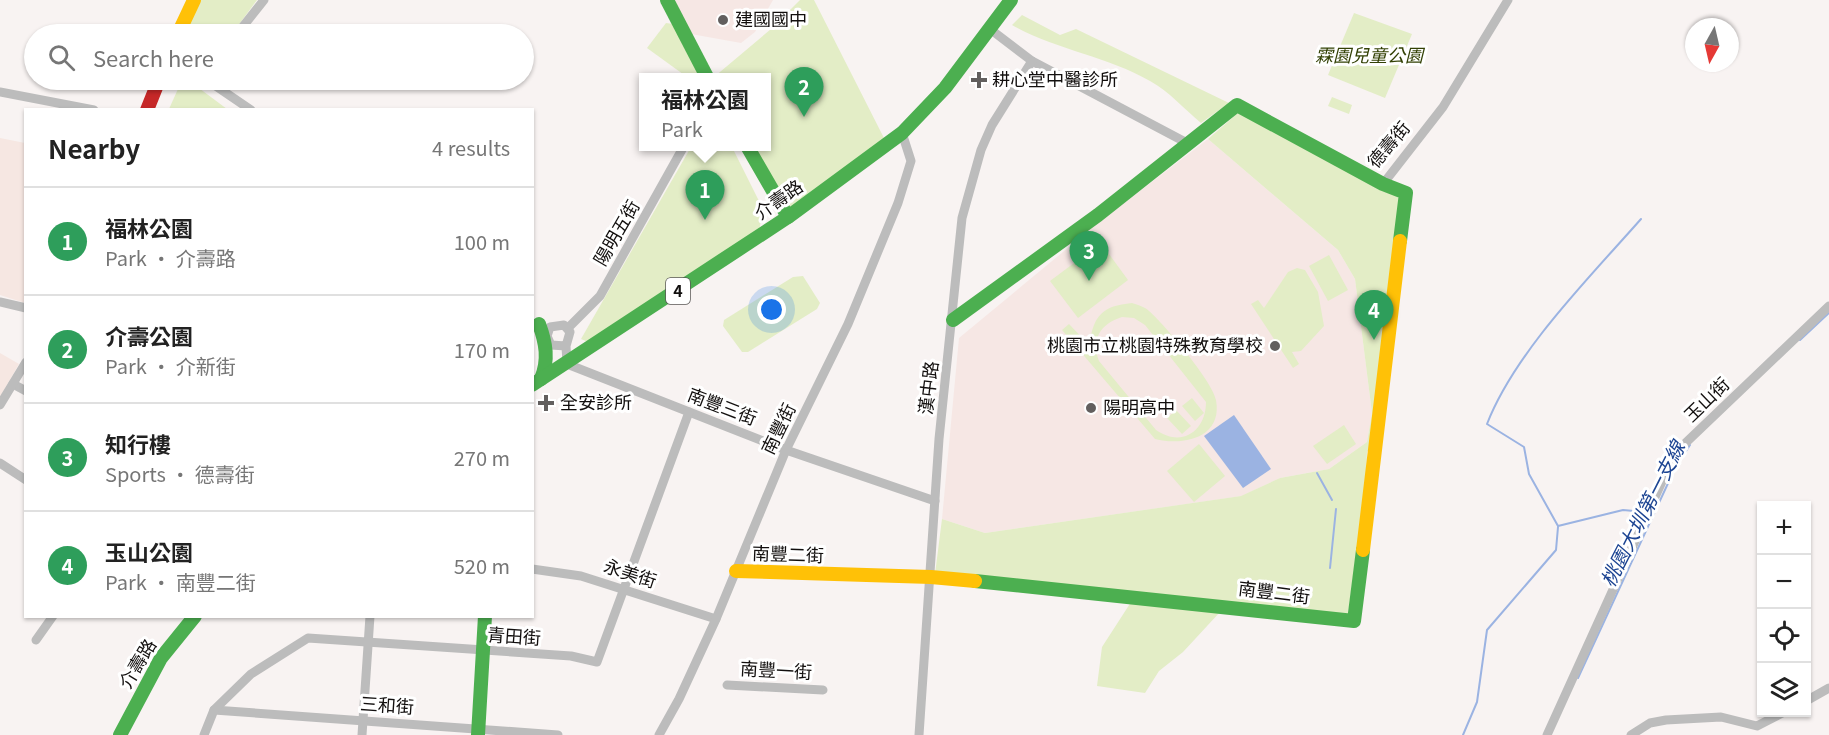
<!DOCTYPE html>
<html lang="en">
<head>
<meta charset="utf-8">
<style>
  :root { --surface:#fff; --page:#f2f2f2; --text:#222; --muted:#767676; --line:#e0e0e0; --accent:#625f5e }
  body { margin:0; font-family:Georgia,"Noto Sans TC",serif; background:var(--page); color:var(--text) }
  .controls { position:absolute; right:18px; bottom:18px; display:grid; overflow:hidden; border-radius:0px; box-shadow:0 2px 4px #0004 }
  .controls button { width:54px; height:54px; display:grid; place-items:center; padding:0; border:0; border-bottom:2px solid var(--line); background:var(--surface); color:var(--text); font:30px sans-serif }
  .compass { position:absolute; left:1685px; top:18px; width:54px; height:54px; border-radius:50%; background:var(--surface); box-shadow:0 2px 4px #0004; rotate:188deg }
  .you { position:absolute; left:772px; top:310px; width:21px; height:21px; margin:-15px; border:4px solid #fff; border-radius:50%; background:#1a73e8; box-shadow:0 0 0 9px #1a73e833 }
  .badge { display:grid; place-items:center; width:39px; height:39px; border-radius:50%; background:var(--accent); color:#fff; font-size:20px; font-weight:700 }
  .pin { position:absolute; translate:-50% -50px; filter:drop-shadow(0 2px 3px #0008) }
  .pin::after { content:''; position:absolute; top:32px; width:21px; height:18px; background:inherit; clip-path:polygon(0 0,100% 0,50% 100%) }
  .popup { position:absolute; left:639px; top:73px; width:132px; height:78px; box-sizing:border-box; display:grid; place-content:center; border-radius:0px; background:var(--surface); filter:drop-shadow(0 2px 4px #0005); font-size:20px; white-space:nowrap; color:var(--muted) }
  .popup b { font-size:22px; color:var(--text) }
  .popup::after { content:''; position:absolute; left:50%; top:100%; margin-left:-12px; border:12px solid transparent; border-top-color:var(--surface) }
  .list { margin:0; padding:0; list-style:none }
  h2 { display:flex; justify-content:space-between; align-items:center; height:78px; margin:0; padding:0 24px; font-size:26px }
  h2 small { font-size:20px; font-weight:400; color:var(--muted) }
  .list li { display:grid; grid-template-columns:39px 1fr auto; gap:18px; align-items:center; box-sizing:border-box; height:108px; padding:0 24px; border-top:2px solid var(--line) }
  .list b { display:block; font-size:22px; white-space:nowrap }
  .list p { margin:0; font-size:20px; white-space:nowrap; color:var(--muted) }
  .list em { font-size:20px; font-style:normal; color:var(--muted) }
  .icon { flex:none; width:33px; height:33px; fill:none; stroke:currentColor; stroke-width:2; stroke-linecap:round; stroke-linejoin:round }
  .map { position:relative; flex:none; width:1829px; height:735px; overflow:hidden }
  .search { position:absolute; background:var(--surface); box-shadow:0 2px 4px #0004; left:24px; top:24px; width:510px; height:66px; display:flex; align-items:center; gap:15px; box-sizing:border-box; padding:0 21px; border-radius:33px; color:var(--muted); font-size:22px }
  .panel { position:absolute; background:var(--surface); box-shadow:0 2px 4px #0004; left:24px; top:108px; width:510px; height:510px; border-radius:0px }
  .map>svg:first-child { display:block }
  .education { fill:#f6e7e4 }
  .medical { fill:#f6e7e2 }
  .green { fill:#e3edc6; fill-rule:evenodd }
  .water { fill:#9bb3e2 }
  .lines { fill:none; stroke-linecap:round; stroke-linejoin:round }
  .stream { stroke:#9bb3e2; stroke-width:2 }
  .street { stroke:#bcbcbc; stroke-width:9 }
  .fast { stroke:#4caf50; stroke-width:14 }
  .slow { stroke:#ffc107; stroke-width:14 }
  .jam { stroke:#c62828; stroke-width:14 }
  .poi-dot { fill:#625f5e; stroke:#fff; stroke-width:2 }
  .labels { text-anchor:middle; stroke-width:6; stroke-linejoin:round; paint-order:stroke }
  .shield { fill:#fff; stroke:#595756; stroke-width:1.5 }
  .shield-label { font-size:16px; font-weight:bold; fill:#120f0e }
  .poi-label { font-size:18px; fill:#120f0e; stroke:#fff; text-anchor:start }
  .park-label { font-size:18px; font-style:italic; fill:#334105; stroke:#fff }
  .street-label { font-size:18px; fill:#120f0e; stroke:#fff }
  .water-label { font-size:20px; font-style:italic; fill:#1c4492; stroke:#fff }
</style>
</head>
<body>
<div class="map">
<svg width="1829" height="735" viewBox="0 0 1829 735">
  <rect width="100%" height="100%" fill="#f8f3f2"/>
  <g class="education">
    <polygon points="673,0 773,0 755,32 741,43 691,34"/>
    <polygon points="1208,139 1338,250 1355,279 1372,413 1367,442 1329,469 1280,478 1242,496 985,533 942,519 959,338 1098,223"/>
  </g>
  <g class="medical">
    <polygon points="0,138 25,143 25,303 0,295"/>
    <polygon points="0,353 19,364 0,397"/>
  </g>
  <g class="green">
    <polygon points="195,0 257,0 232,34 181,34"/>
    <polygon points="800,0 814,0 886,142 785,215 749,147 766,146 766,77 714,77 771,29"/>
    <polygon points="1354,13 1412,34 1385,98 1328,75"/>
    <path d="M1022,15L1060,35L1076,29L1229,103L1201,123C1185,110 1169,91 1150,81C1107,56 1056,50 1012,25Z"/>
    <polygon points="666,23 673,24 700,77 687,77 647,48"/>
    <polygon points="182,80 188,80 227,109 169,109"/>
    <polygon points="1332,97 1352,105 1349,114 1328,106"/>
    <polygon points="1238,113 1391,192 1401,200 1373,445 1367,452 1366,478 1348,614 935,574 942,519 985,533 1241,496 1280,478 1329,469 1367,442 1372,413 1355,279 1338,250 1208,139"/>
    <polygon points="691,147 732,147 763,209 759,231 595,345 581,339"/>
    <polygon points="1101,243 1128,280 1078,318 1050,281"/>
    <polygon points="1329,255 1348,290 1328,301 1309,266"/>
    <polygon points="1297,268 1305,270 1318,292 1324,326 1301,351 1292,352 1299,364 1293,368 1251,304 1258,300 1264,308 1288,272"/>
    <polygon points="803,276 820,303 817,309 748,352 742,352 723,326 724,320 793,277"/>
    <path d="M1132,303C1138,305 1145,307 1149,311C1164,324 1213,382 1216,400C1223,438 1183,446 1155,439L1062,330L1069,324L1089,345C1094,315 1102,306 1132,303ZM1122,317L1134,318L1145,325L1206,402C1206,431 1182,448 1156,430L1099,361C1091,339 1100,324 1122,317Z"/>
    <polygon points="1192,398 1204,413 1195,421 1182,406"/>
    <polygon points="1176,410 1191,426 1182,434 1167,418"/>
    <polygon points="1344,425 1356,444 1327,464 1313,446"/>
    <polygon points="1199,444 1225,476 1194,502 1167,471"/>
    <polygon points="1133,599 1220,612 1183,652 1159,671 1145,693 1097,686 1102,647"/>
  </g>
  <polygon class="water" points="1234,415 1271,469 1243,488 1204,436"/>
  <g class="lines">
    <g class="stream">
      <path d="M1641,219C1589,278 1515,352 1487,424L1524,447L1529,474L1558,526L1623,510L1645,512"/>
      <polyline points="1800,340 1829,313"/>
      <polyline points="1317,473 1332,500"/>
      <polyline points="1330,568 1336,509"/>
      <polyline points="1578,678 1676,466 1690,445"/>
      <polyline points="1463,735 1477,702 1487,630 1556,550 1558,527"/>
    </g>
    <g class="street">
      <polyline points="990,29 1032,61 1189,144"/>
      <polyline points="237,34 264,0"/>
      <polyline points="207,80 251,110"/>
      <polyline points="0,92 94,110"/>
      <polyline points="1383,184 1443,107 1508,0"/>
      <polyline points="0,302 26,308"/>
      <polyline points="568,328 600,296 684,146"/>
      <polyline points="566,346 551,345 547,336 550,327 564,325 570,332 566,346 567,364 786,450 935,501"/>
      <polyline points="13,384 26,391"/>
      <polyline points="0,405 26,362"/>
      <polyline points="0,463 26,480"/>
      <polyline points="532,569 581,576 716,619"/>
      <polyline points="36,640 53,616"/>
      <polyline points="727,685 823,690"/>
      <polyline points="1806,701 1829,688"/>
      <polyline points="214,710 558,735"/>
      <polyline points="204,735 214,710 251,674 308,638 571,656 597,662 689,412"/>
      <polyline points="362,735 370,616"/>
      <polyline points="659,735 679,699 716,619 786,450 848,324 898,203 911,161 902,133"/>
      <polyline points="919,735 939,439 962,218 981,150 992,125 1032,61"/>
      <polyline points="1547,735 1675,453 1829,306"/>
      <polyline points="1631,735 1650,723 1666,720 1721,717 1757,726 1784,712"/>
    </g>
    <g class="fast">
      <polyline points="667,0 707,77"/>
      <polyline points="747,146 788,217"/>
      <polyline points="953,320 1098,215 1237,105 1383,184 1406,193 1400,241"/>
      <path d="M539,324C546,343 549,360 541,379"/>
      <polyline points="532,385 788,217 902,133 945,88 1011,0"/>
      <polyline points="975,581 1354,621 1363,550"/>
      <polyline points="120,735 161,658 195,616"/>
      <polyline points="478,735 485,616"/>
    </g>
    <g class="slow">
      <polyline points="178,34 194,0"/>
      <polyline points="1363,550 1400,241"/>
      <polyline points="736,571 931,577 975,581"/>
    </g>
    <polyline class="jam" points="147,110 159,80"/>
  </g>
  <g class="poi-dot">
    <circle cx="723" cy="20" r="6"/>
    <path d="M976 71h6v6h6v6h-6v6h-6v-6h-6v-6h6z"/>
    <circle cx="1275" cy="346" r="6"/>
    <path d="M543 394h6v6h6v6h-6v6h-6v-6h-6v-6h6z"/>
    <circle cx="1091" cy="408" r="6"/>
  </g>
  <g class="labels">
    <rect class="shield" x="666" y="278" width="24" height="26" rx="4.5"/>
    <g class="shield-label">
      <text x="678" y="297">4</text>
    </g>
    <g class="poi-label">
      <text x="735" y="26">建國國中</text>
      <text x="992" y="86">耕心堂中醫診所</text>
      <text x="1263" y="352" text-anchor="end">桃園市立桃園特殊教育學校</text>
      <text x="560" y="409">全安診所</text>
      <text x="1103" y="414">陽明高中</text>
    </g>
    <g class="park-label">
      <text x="1369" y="62">霖園兒童公園</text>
    </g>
    <g class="street-label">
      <text transform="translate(1389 145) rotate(-50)" y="6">德壽街</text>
      <text transform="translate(779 200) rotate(-35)" y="6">介壽路</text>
      <text transform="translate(617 233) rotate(-60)" y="6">陽明五街</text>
      <text transform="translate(929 388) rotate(-83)" y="6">漢中路</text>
      <text transform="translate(1707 400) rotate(-44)" y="6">玉山街</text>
      <text transform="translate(722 407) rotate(21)" y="6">南豐三街</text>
      <text transform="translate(779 429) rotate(-64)" y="6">南豐街</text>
      <text transform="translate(788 555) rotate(2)" y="6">南豐二街</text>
      <text transform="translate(630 574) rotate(18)" y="6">永美街</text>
      <text transform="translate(1274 593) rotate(7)" y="6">南豐二街</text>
      <text transform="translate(514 637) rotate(4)" y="6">青田街</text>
      <text transform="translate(138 664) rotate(-59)" y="6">介壽路</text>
      <text transform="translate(776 671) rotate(3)" y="6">南豐一街</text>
      <text transform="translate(387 706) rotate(4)" y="6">三和街</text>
    </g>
    <g class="water-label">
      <text transform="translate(1643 514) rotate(-63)" y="7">桃園大圳第一支線</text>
    </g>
  </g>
</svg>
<div class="controls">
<button>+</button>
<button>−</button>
<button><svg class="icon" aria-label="locate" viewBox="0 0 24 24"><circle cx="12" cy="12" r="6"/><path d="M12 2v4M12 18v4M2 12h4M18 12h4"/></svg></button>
<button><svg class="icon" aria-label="layers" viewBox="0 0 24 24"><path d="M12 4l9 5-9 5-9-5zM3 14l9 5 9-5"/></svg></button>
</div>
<svg class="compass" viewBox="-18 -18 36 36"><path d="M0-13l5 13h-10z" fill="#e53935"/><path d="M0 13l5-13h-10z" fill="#767676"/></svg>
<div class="you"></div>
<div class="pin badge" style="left:705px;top:220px;background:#2e9e5b">1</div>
<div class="popup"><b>福林公園</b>Park</div>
<div class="pin badge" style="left:804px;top:117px;background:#2e9e5b">2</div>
<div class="pin badge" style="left:1089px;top:281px;background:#2e9e5b">3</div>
<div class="pin badge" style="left:1374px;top:340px;background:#2e9e5b">4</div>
<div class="search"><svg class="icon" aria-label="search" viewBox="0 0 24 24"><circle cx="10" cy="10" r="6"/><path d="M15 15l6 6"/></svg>Search here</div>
<section class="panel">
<h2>Nearby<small>4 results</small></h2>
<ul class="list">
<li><span class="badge" style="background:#2e9e5b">1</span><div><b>福林公園</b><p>Park · 介壽路</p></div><em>100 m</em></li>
<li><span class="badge" style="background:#2e9e5b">2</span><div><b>介壽公園</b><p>Park · 介新街</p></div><em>170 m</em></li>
<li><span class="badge" style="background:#2e9e5b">3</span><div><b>知行樓</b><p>Sports · 德壽街</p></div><em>270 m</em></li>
<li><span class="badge" style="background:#2e9e5b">4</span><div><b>玉山公園</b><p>Park · 南豐二街</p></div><em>520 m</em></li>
</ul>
</section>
</div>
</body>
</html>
